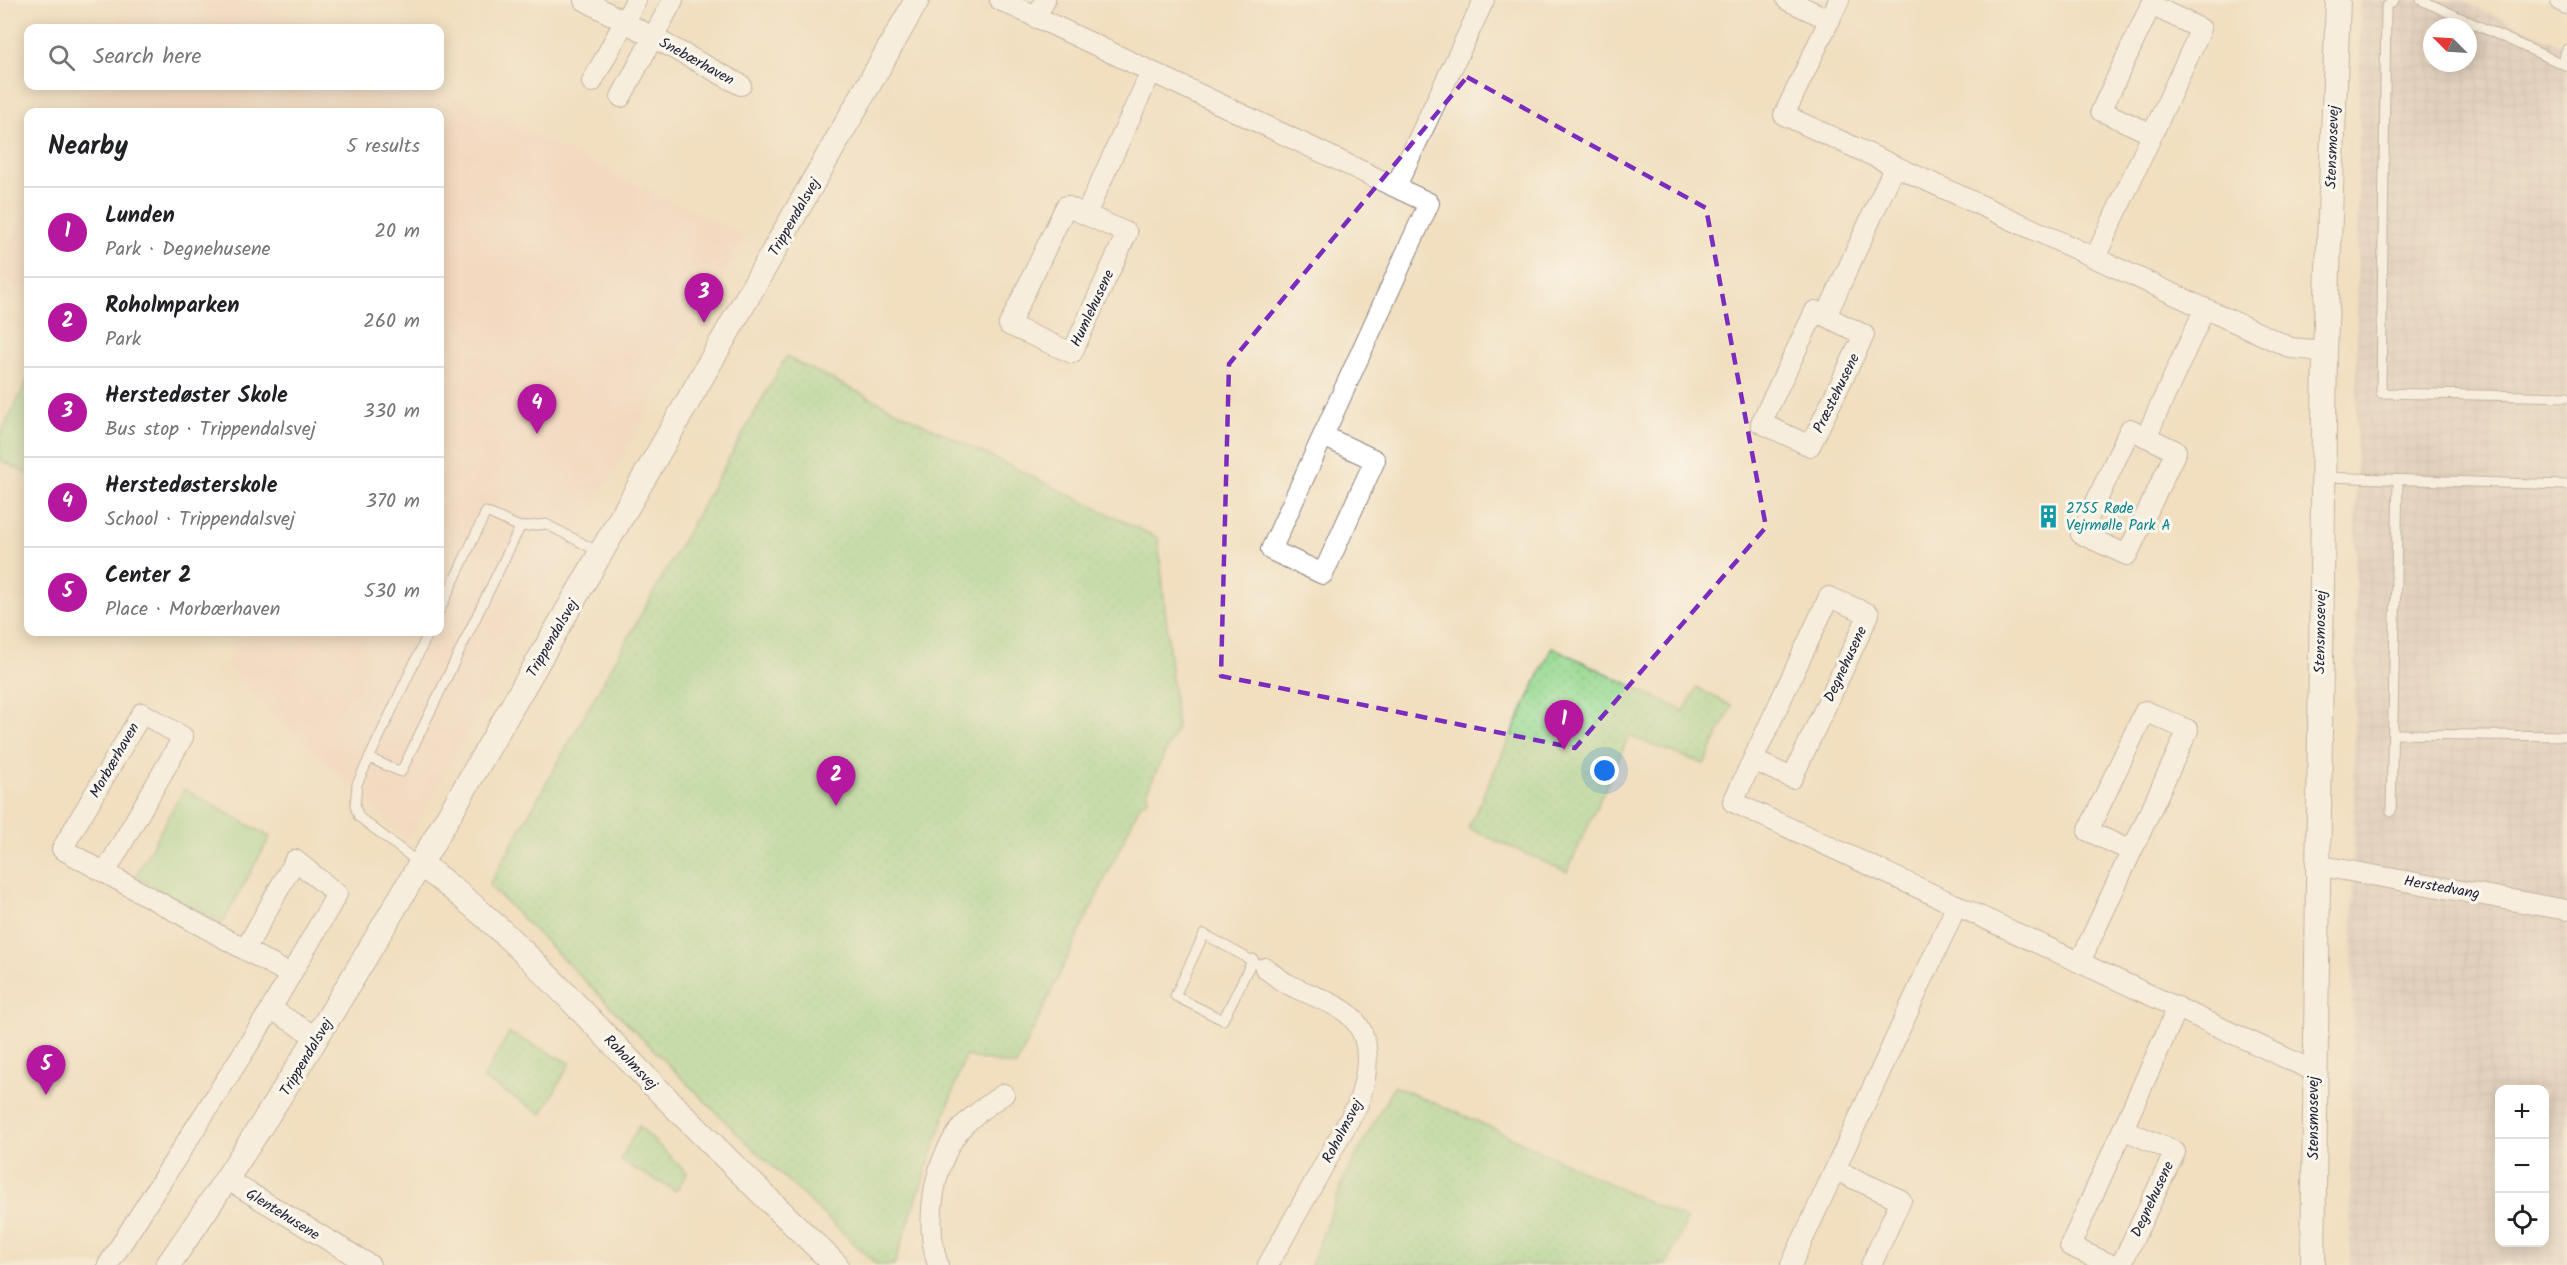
<!DOCTYPE html>
<html lang="en">
<head>
<meta charset="utf-8">
<style>
  :root { --surface:#fff; --page:#f2f2f2; --text:#202124; --muted:#757577; --line:#e0e0e0; --accent:#b5179e }
  body { margin:0; font-family:Kalam,sans-serif; background:var(--page); color:var(--text) }
  .controls { position:absolute; right:18px; bottom:18px; display:grid; overflow:hidden; border-radius:12px; box-shadow:0 3px 15px #0003 }
  .controls button { width:54px; height:54px; display:grid; place-items:center; padding:0; border:0; border-bottom:2px solid var(--line); background:var(--surface); color:var(--text); font:30px sans-serif }
  .compass { position:absolute; left:2423px; top:18px; width:54px; height:54px; border-radius:50%; background:var(--surface); box-shadow:0 3px 15px #0003; rotate:294deg }
  .you { position:absolute; left:1605px; top:771px; width:21px; height:21px; margin:-15px; border:4px solid #fff; border-radius:50%; background:#1a73e8; box-shadow:0 0 0 9px #1a73e833 }
  .badge { display:grid; place-items:center; width:39px; height:39px; border-radius:50%; background:var(--accent); color:#fff; font-size:20px; font-weight:700 }
  .pin { position:absolute; translate:-50% -50px; filter:drop-shadow(0 2px 3px #0008) }
  .pin::after { content:''; position:absolute; top:32px; width:21px; height:18px; background:inherit; clip-path:polygon(0 0,100% 0,50% 100%) }
  .list { margin:0; padding:0; list-style:none }
  h2 { display:flex; justify-content:space-between; align-items:center; height:78px; margin:0; padding:0 24px; font-size:26px }
  h2 small { font-size:20px; font-weight:400; color:var(--muted) }
  .list li { display:grid; grid-template-columns:39px 1fr auto; gap:18px; align-items:center; box-sizing:border-box; height:90px; padding:0 24px; border-top:2px solid var(--line) }
  .list b { display:block; font-size:22px; white-space:nowrap }
  .list p { margin:0; font-size:20px; white-space:nowrap; color:var(--muted) }
  .list em { font-size:20px; font-style:normal; color:var(--muted) }
  .icon { flex:none; width:33px; height:33px; fill:none; stroke:currentColor; stroke-width:2; stroke-linecap:round; stroke-linejoin:round }
  .map { position:relative; flex:none; width:2567px; height:1265px; overflow:hidden }
  .search { position:absolute; background:var(--surface); box-shadow:0 3px 15px #0003; left:24px; top:24px; width:420px; height:66px; display:flex; align-items:center; gap:15px; box-sizing:border-box; padding:0 21px; border-radius:12px; color:var(--muted); font-size:22px }
  .panel { position:absolute; background:var(--surface); box-shadow:0 3px 15px #0003; left:24px; top:108px; width:420px; height:528px; border-radius:12px }
  .map>svg:first-child { display:block }
  .built { fill:#f5d3c1 }
  .industrial { fill:url(#industrial-grid); fill-rule:evenodd }
  .grass { fill:url(#grass-dots); stroke:#5c7e66; stroke-width:1.5 }
  .garden { fill:#97d991; stroke:#5c7e66; stroke-width:1.5 }
  .lines { fill:none; stroke-linecap:round; stroke-linejoin:round }
  .service-casing { stroke:#8a807e; stroke-width:11 }
  .minor-casing { stroke:#8a807e; stroke-width:22 }
  .tertiary-casing { stroke:#8a807e; stroke-width:26 }
  .service { stroke:#fff; stroke-width:9 }
  .minor { stroke:#fff; stroke-width:20 }
  .tertiary { stroke:#fff; stroke-width:24 }
  .marked { fill:none; stroke:#7b2cbf; stroke-width:4.5; stroke-dasharray:12 8; stroke-linejoin:round }
  .labels { text-anchor:middle; stroke-width:6; stroke-linejoin:round; paint-order:stroke }
  .street-label { font-size:15px; fill:#22223b; stroke:#fbf7ec }
  .culture-label { font-size:15px; fill:#0d838f; stroke:#fbf7ec; text-anchor:start }
</style>
</head>
<body>
<div class="map">
<svg width="2567" height="1265" viewBox="0 0 2567 1265">
  <defs>
    <pattern id="industrial-grid" width="8" height="8" patternUnits="userSpaceOnUse" patternTransform="scale(1.5)"><rect width="8" height="8" fill="#d1c0bc"/><path d="M0 4h8M4 0v8" fill="none" stroke="#b3a5a2"/></pattern>
    <pattern id="grass-dots" width="8" height="8" patternUnits="userSpaceOnUse" patternTransform="scale(1.5)"><rect width="8" height="8" fill="#97d991"/><path d="M2 2h.1M6 6h.1" fill="none" stroke="#82ba7e" stroke-width="1.8" stroke-linecap="round"/></pattern>
  </defs>
  <rect width="100%" height="100%" fill="#fbf7ec"/>
  <filter id="ink" filterUnits="userSpaceOnUse"><feTurbulence type="fractalNoise" baseFrequency=".0167" numOctaves="2"/><feDisplacementMap in="SourceGraphic" scale="12" xChannelSelector="R" yChannelSelector="G"/><feConvolveMatrix kernelMatrix="1 2 1 2 8 2 1 2 1" color-interpolation-filters="sRGB"/></filter>
  <filter id="wash" filterUnits="userSpaceOnUse"><feTurbulence type="fractalNoise" baseFrequency=".008" numOctaves="4" result="noise"/><feDisplacementMap in="SourceGraphic" scale="24" xChannelSelector="R" yChannelSelector="G"/><feGaussianBlur stdDeviation="1.35" result="paint"/><feColorMatrix in="noise" values="0 0 0 0 0 0 0 0 0 0 0 0 0 0 0 0 0 1.4 0 .05"/><feComposite in="paint" operator="in"/></filter>
  <g filter="url(#wash)">
    <rect width="100%" height="100%" fill="#f1dfc0"/>
    <g class="built">
      <polygon points="130,0 253,0 313,28 116,28"/>
      <polygon points="88,86 431,86 745,236 408,841 226,667 237,632 440,632 440,112 75,112"/>
      <polygon points="28,207 28,291 0,277 0,265"/>
    </g>
    <path class="industrial" d="M2360,0H2460L2567,48V1265H2350ZM2432,27H2468V63H2432ZM2500,1090H2544V1242H2500Z"/>
    <g class="grass">
      <polygon points="786,357 1158,538 1177,727 1147,791 1148,799 1140,805 1016,1066 965,1056 894,1265 877,1265 736,1132 489,885"/>
      <polygon points="1552,647 1684,711 1697,688 1732,706 1704,764 1629,736 1567,872 1468,828"/>
      <polygon points="509,1033 570,1063 542,1114 483,1079"/>
      <polygon points="1394,1086 1481,1123 1687,1220 1666,1265 1311,1265 1345,1176"/>
      <polygon points="639,1126 687,1173 676,1191 620,1161"/>
    </g>
    <g class="garden">
      <polygon points="28,379 28,474 0,460 0,436"/>
      <polygon points="184,789 270,837 222,924 135,877"/>
    </g>
  </g>
  <g filter="url(#ink)">
    <g class="lines">
      <defs>
        <g id="service">
          <polyline points="2394,0 2386,7 2381,393 2567,397"/>
          <polyline points="2421,0 2567,66"/>
          <polyline points="2561,63 2567,49"/>
          <polyline points="2324,477 2567,485"/>
          <polyline points="440,610 486,512 520,527 546,524 599,552"/>
          <polyline points="2393,734 2567,736"/>
          <polyline points="369,758 401,772 520,527"/>
          <polyline points="2391,811 2398,480"/>
          <polyline points="420,864 359,817 355,806 357,784 429,632"/>
          <polyline points="1253,959 1223,1020 1175,996 1204,934 1265,968"/>
        </g>
        <g id="minor">
          <polyline points="584,0 741,85"/>
          <polyline points="1000,0 1429,203 1271,550 1323,574 1375,460 1323,436"/>
          <polyline points="1787,0 1830,20"/>
          <polyline points="1839,0 1784,115 2291,348 2325,351"/>
          <polyline points="1036,18 1045,0"/>
          <polyline points="592,82 636,0"/>
          <polyline points="621,97 673,0"/>
          <polyline points="1396,186 1484,0"/>
          <polygon points="1066,206 1127,233 1072,353 1009,325"/>
          <polyline points="1086,214 1151,72"/>
          <polyline points="2095,258 2201,29 2151,5 2101,111 2152,134"/>
          <polygon points="1815,311 1864,335 1810,446 1761,423"/>
          <polyline points="1826,316 1895,166"/>
          <polygon points="2130,429 2176,451 2127,555 2081,534"/>
          <polyline points="2146,437 2204,310"/>
          <polyline points="1753,760 1792,778 1869,614 1829,597 1733,802 2314,1071"/>
          <polyline points="2316,865 2567,910"/>
          <path d="M105,873L183,737L142,713L62,849C138,891 215,933 291,975"/>
          <polyline points="245,950 295,860 337,894 271,1009"/>
          <polyline points="2080,962 2188,730 2145,711 2088,831 2131,851"/>
          <path d="M1265,968C1272,973 1279,980 1288,984C1306,994 1330,1000 1347,1013C1375,1035 1368,1075 1358,1104L1268,1265"/>
          <polyline points="1835,1170 1901,1200 1871,1265"/>
          <polyline points="228,1180 370,1265"/>
          <polyline points="108,1265 271,1009 318,1038"/>
          <path d="M938,1265C924,1222 933,1159 964,1125C976,1113 990,1103 1004,1094"/>
          <polyline points="1791,1265 1957,905"/>
          <polyline points="2112,1265 2070,1246 2178,1007"/>
          <polyline points="2121,1265 2175,1152 2123,1129"/>
        </g>
        <g id="tertiary">
          <polyline points="2563,0 2567,2"/>
          <path d="M420,864C498,920 563,992 629,1060C697,1130 766,1198 836,1265"/>
          <path d="M168,1265C284,1099 385,925 487,750C632,501 774,250 917,0"/>
          <polyline points="2313,1265 2325,351 2338,0"/>
        </g>
      </defs>
      <use href="#service" class="service-casing"/>
      <use href="#minor" class="minor-casing"/>
      <use href="#tertiary" class="tertiary-casing"/>
      <use href="#service" class="service"/>
      <use href="#minor" class="minor"/>
      <use href="#tertiary" class="tertiary"/>
    </g>
  </g>
  <path d="M0 0H2567V1265H0ZM1467,77L1706,208L1766,527L1575,748L1221,676L1229,364Z" fill="#f1dfc0" fill-opacity=".55" fill-rule="evenodd"/>
  <path class="marked" d="M1467,77L1706,208L1766,527L1575,748L1221,676L1229,364Z"/>
  <defs>
    <symbol id="building-bare" viewBox="-9 -9 18 18"><path d="M-4-6H4V6H1V3H-1V6H-4ZM-2.5-4.3h1.7v1.8h-1.7ZM.8-4.3h1.7v1.8H.8ZM-2.5-1h1.7V.8h-1.7ZM.8-1h1.7V.8H.8Z" fill="#0f9aa8" stroke="#fbf7ec" stroke-width="2.5" paint-order="stroke"/></symbol>
  </defs>
  <g fill-rule="evenodd">
    <use href="#building-bare" x="2032" y="500" width="33" height="33"/>
  </g>
  <g class="labels">
    <g class="street-label">
      <text transform="translate(697 61) rotate(29)" y="5">Snebærhaven</text>
      <text transform="translate(2332 147) rotate(-88)" y="5">Stensmosevej</text>
      <text transform="translate(794 217) rotate(-60)" y="5">Trippendalsvej</text>
      <text transform="translate(1092 308) rotate(-65)" y="5">Humlehusene</text>
      <text transform="translate(1836 393) rotate(-64)" y="5">Præstehusene</text>
      <text transform="translate(2320 632) rotate(-89)" y="5">Stensmosevej</text>
      <text transform="translate(552 638) rotate(-60)" y="5">Trippendalsvej</text>
      <text transform="translate(1845 664) rotate(-65)" y="5">Degnehusene</text>
      <text transform="translate(114 760) rotate(-60)" y="5">Morbærhaven</text>
      <text transform="translate(2442 887) rotate(10)" y="5">Herstedvang</text>
      <text transform="translate(306 1057) rotate(-59)" y="5">Trippendalsvej</text>
      <text transform="translate(631 1062) rotate(46)" y="5">Roholmsvej</text>
      <text transform="translate(2313 1118) rotate(-90)" y="5">Stensmosevej</text>
      <text transform="translate(1342 1131) rotate(-62)" y="5">Roholmsvej</text>
      <text transform="translate(2152 1199) rotate(-65)" y="5">Degnehusene</text>
      <text transform="translate(283 1214) rotate(32)" y="5">Glentehusene</text>
    </g>
    <g class="culture-label">
      <text x="2066" y="513">2755 Røde<tspan x="2066" dy="17">Vejrmølle Park A</tspan></text>
    </g>
  </g>
</svg>
<div class="controls">
<button>+</button>
<button>−</button>
<button><svg class="icon" aria-label="locate" viewBox="0 0 24 24"><circle cx="12" cy="12" r="6"/><path d="M12 2v4M12 18v4M2 12h4M18 12h4"/></svg></button>
</div>
<svg class="compass" viewBox="-18 -18 36 36"><path d="M0-13l5 13h-10z" fill="#e53935"/><path d="M0 13l5-13h-10z" fill="#757577"/></svg>
<div class="you"></div>
<div class="pin badge" style="left:1564px;top:750px">1</div>
<div class="pin badge" style="left:836px;top:806px">2</div>
<div class="pin badge" style="left:704px;top:323px">3</div>
<div class="pin badge" style="left:537px;top:434px">4</div>
<div class="pin badge" style="left:46px;top:1095px">5</div>
<div class="search"><svg class="icon" aria-label="search" viewBox="0 0 24 24"><circle cx="10" cy="10" r="6"/><path d="M15 15l6 6"/></svg>Search here</div>
<section class="panel">
<h2>Nearby<small>5 results</small></h2>
<ul class="list">
<li><span class="badge">1</span><div><b>Lunden</b><p>Park · Degnehusene</p></div><em>20 m</em></li>
<li><span class="badge">2</span><div><b>Roholmparken</b><p>Park</p></div><em>260 m</em></li>
<li><span class="badge">3</span><div><b>Herstedøster Skole</b><p>Bus stop · Trippendalsvej</p></div><em>330 m</em></li>
<li><span class="badge">4</span><div><b>Herstedøsterskole</b><p>School · Trippendalsvej</p></div><em>370 m</em></li>
<li><span class="badge">5</span><div><b>Center 2</b><p>Place · Morbærhaven</p></div><em>530 m</em></li>
</ul>
</section>
</div>
</body>
</html>
